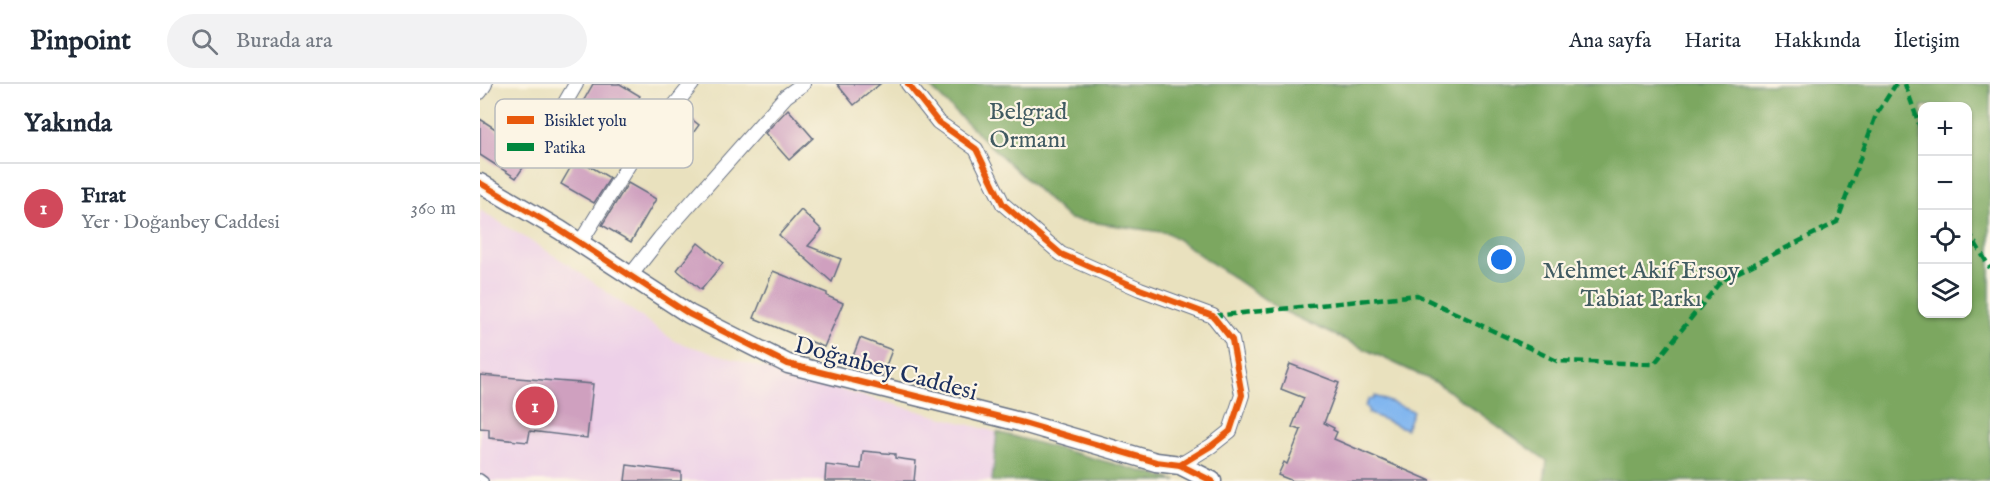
<!DOCTYPE html>
<html lang="tr">
<head>
<meta charset="utf-8">
<style>
  :root { --surface:#fff; --page:#f2f2f3; --text:#1f2937; --muted:#747a83; --line:#e0e1e3; --accent:#d1495b }
  body { margin:0; font-family:"IM FELL English",serif; background:var(--page); color:var(--text) }
  .controls { position:absolute; right:18px; top:18px; display:grid; overflow:hidden; border-radius:12px; box-shadow:0 2px 4px #0004 }
  .controls button { width:54px; height:54px; display:grid; place-items:center; padding:0; border:0; border-bottom:2px solid var(--line); background:var(--surface); color:var(--text); font:30px sans-serif }
  .you { position:absolute; left:1022px; top:176px; width:21px; height:21px; margin:-15px; border:4px solid #fff; border-radius:50%; background:#1a73e8; box-shadow:0 0 0 9px #1a73e833 }
  .badge { display:grid; place-items:center; width:39px; height:39px; border-radius:50%; background:var(--accent); color:#fff; font-size:20px; font-weight:700 }
  .pin { position:absolute; translate:-50% -50%; border:3px solid #fff; box-shadow:0 2px 6px #0006 }
  .list { margin:0; padding:0; list-style:none }
  h2 { display:flex; justify-content:space-between; align-items:center; height:78px; margin:0; padding:0 24px; font-size:26px }
  h2 small { font-size:20px; font-weight:400; color:var(--muted) }
  .list li { display:grid; grid-template-columns:39px 1fr auto; gap:18px; align-items:center; box-sizing:border-box; height:90px; padding:0 24px; border-top:2px solid var(--line) }
  .list b { display:block; font-size:22px; white-space:nowrap }
  .list p { margin:0; font-size:20px; white-space:nowrap; color:var(--muted) }
  .list em { font-size:20px; font-style:normal; color:var(--muted) }
  .icon { flex:none; width:33px; height:33px; fill:none; stroke:currentColor; stroke-width:2; stroke-linecap:round; stroke-linejoin:round }
  .map { position:relative; flex:none; width:1510px; height:397px; overflow:hidden }
  header { display:flex; align-items:center; gap:36px; box-sizing:border-box; height:84px; padding:0 30px; background:var(--surface); border-bottom:2px solid var(--line) }
  header strong { font-size:28px }
  nav { display:flex; gap:33px; margin-inline-start:auto; font-size:21px }
  .search { width:420px; height:54px; background:var(--page); display:flex; align-items:center; gap:15px; box-sizing:border-box; padding:0 21px; border-radius:33px; color:var(--muted); font-size:22px }
  main { display:flex }
  aside { flex:1; background:var(--surface) }
  .map>svg:first-child { display:block }
  .built { fill:#edd0e8 }
  .forest { fill:#7ca760; stroke:#4c6b5f; stroke-width:1.5; fill-rule:evenodd }
  .water { fill:#81b6ef; stroke:#4e72a6; stroke-width:1.5 }
  .building { fill:#cfa0bf }
  .lines { fill:none; stroke-linecap:round; stroke-linejoin:round }
  .service-casing { stroke:#636d80; stroke-width:10 }
  .minor-casing { stroke:#636d80; stroke-width:16 }
  .tertiary-casing { stroke:#636d80; stroke-width:21 }
  .service { stroke:#fff; stroke-width:7 }
  .minor { stroke:#fff; stroke-width:14 }
  .tertiary { stroke:#fff; stroke-width:18 }
  .quiet { stroke:#00873e; stroke-width:4.5; stroke-dasharray:9 4.5; stroke-linecap:butt }
  .cycleway-casing { stroke:#fcf5e5; stroke-width:10 }
  .cycleway { stroke:#e8590c; stroke-width:6 }
  .labels { text-anchor:middle; stroke-width:4.5; stroke-linejoin:round; paint-order:stroke }
  .park-label { font-size:24px; fill:#415b62; stroke:#fcf5e5 }
  .street-label { font-size:24px; fill:#1b2f5e; stroke:#fcf5e5 }
  .key { fill:#fcf5e5; stroke:#b8babc; stroke-width:1.5 }
  .key-label { font-size:16px; fill:#1b2f5e }
</style>
</head>
<body>
<header>
<strong>Pinpoint</strong>
<div class="search"><svg class="icon" aria-label="search" viewBox="0 0 24 24"><circle cx="10" cy="10" r="6"/><path d="M15 15l6 6"/></svg>Burada ara</div>
<nav><a>Ana sayfa</a><a>Harita</a><a>Hakkında</a><a>İletişim</a></nav>
</header>
<main>
<aside>
<h2>Yakında<small></small></h2>
<ul class="list">
<li><span class="badge">1</span><div><b>Fırat</b><p>Yer · Doğanbey Caddesi</p></div><em>360 m</em></li>
</ul>
</aside>
<div class="map">
<svg width="1510" height="397" viewBox="0 0 1510 397">
  <rect width="100%" height="100%" fill="#fcf5e5"/>
  <filter id="ink" filterUnits="userSpaceOnUse"><feTurbulence type="fractalNoise" baseFrequency=".0167" numOctaves="2"/><feDisplacementMap in="SourceGraphic" scale="12" xChannelSelector="R" yChannelSelector="G"/><feConvolveMatrix kernelMatrix="1 2 1 2 8 2 1 2 1" color-interpolation-filters="sRGB"/></filter>
  <filter id="wash" filterUnits="userSpaceOnUse"><feTurbulence type="fractalNoise" baseFrequency=".008" numOctaves="4" result="noise"/><feDisplacementMap in="SourceGraphic" scale="24" xChannelSelector="R" yChannelSelector="G"/><feGaussianBlur stdDeviation="1.35" result="paint"/><feColorMatrix in="noise" values="0 0 0 0 0 0 0 0 0 0 0 0 0 0 0 0 0 1.4 0 .05"/><feComposite in="paint" operator="in"/></filter>
  <g filter="url(#wash)">
    <rect width="100%" height="100%" fill="#e9e1be"/>
    <polygon class="built" points="0,126 88,180 196,258 324,296 697,397 0,397"/>
    <g class="forest">
      <path d="M447,0H1510V397H1064L1067,377L957,299L799,225L688,149L589,135L503,55ZM1442,22H1488V230H1442Z"/>
      <polygon points="517,348 697,397 512,397"/>
    </g>
    <polygon class="water" points="895,312 933,327 926,345 888,329 889,327 885,322 889,315 894,315"/>
    <g id="blocks">
      <g class="building">
        <polygon points="113,0 140,0 160,12 148,33 125,19 105,54 83,41 95,20 100,23"/>
        <polygon points="357,0 400,0 374,21"/>
        <polygon points="308,25 333,54 309,76 285,49"/>
        <polygon points="201,27 219,41 199,68 180,54"/>
        <polygon points="0,35 31,55 33,52 55,66 36,94 0,71"/>
        <polygon points="96,74 130,94 114,119 81,100"/>
        <polygon points="148,99 176,115 151,158 122,141"/>
        <polygon points="321,126 342,146 328,162 361,175 352,198 299,151"/>
        <polygon points="218,159 243,179 221,206 197,186"/>
        <polygon points="293,187 347,209 347,212 363,219 344,263 274,234"/>
        <polygon points="380,254 412,266 402,292 378,286 380,279 372,275"/>
        <polygon points="810,280 859,299 844,339 854,344 853,346 857,348 854,355 951,397 813,397 798,391 804,378 807,380 821,346 812,343 824,314 801,305"/>
        <polygon points="0,291 113,300 107,354 50,347 48,358 9,354 9,345 0,344"/>
        <polygon points="383,367 415,370 415,374 436,377 434,397 345,397 346,381 381,385"/>
        <polygon points="147,381 201,388 201,397 145,397"/>
      </g>
    </g>
  </g>
  <g filter="url(#ink)">
    <use href="#blocks" fill-opacity="0" stroke="#636d80" stroke-width="1.5"/>
    <g class="lines">
      <defs>
        <polyline id="service" points="0,394 4,397"/>
        <g id="minor">
          <polyline points="428,0 458,38 496,65 523,120 581,170 660,205 733,232 752,256 762,311 750,347 731,362 700,381"/>
          <polyline points="0,8 5,0"/>
          <polyline points="82,24 96,0"/>
          <polyline points="100,159 157,67 212,0"/>
          <polyline points="150,192 180,154 306,12 323,0"/>
        </g>
        <polyline id="tertiary" points="0,99 80,146 209,230 308,280 540,338 676,378 700,381 732,397"/>
      </defs>
      <use href="#service" class="service-casing"/>
      <use href="#minor" class="minor-casing"/>
      <use href="#tertiary" class="tertiary-casing"/>
      <use href="#service" class="service"/>
      <use href="#minor" class="minor"/>
      <use href="#tertiary" class="tertiary"/>
      <g class="quiet">
        <polyline points="1425,0 1442,49"/>
        <polyline points="1488,147 1510,184"/>
        <polyline points="733,232 937,211 1077,277 1174,280 1241,197 1357,138 1396,31 1416,0"/>
      </g>
      <defs>
        <g id="cycleway">
          <polyline points="428,0 458,38 496,65 523,120 581,170 660,205 733,232 752,256 762,311 750,347 731,362 700,381"/>
          <polyline points="0,99 80,146 209,230 308,280 540,338 676,378 700,381 732,397"/>
        </g>
      </defs>
      <use href="#cycleway" class="cycleway-casing"/>
      <use href="#cycleway" class="cycleway"/>
    </g>
  </g>
  <g class="labels">
    <g class="park-label">
      <text x="548" y="35">Belgrad<tspan x="548" dy="28">Ormanı</tspan></text>
      <text x="1161" y="194">Mehmet Akif Ersoy<tspan x="1161" dy="28">Tabiat Parkı</tspan></text>
    </g>
    <g class="street-label">
      <text transform="translate(406 284) rotate(15)" y="8">Doğanbey Caddesi</text>
    </g>
  </g>
  <rect x="15" y="15" width="198" height="69" rx="9" class="key"/>
  <rect x="27" y="32" width="27" height="8" fill="#e8590c"/>
  <rect x="27" y="59" width="27" height="8" fill="#00873e"/>
  <g class="key-label">
    <text x="64" y="42">Bisiklet yolu</text>
    <text x="64" y="69">Patika</text>
  </g>
</svg>
<div class="controls">
<button>+</button>
<button>−</button>
<button><svg class="icon" aria-label="locate" viewBox="0 0 24 24"><circle cx="12" cy="12" r="6"/><path d="M12 2v4M12 18v4M2 12h4M18 12h4"/></svg></button>
<button><svg class="icon" aria-label="layers" viewBox="0 0 24 24"><path d="M12 4l9 5-9 5-9-5zM3 14l9 5 9-5"/></svg></button>
</div>
<div class="you"></div>
<div class="pin badge" style="left:55px;top:322px">1</div>
</div>
</main>
</body>
</html>
